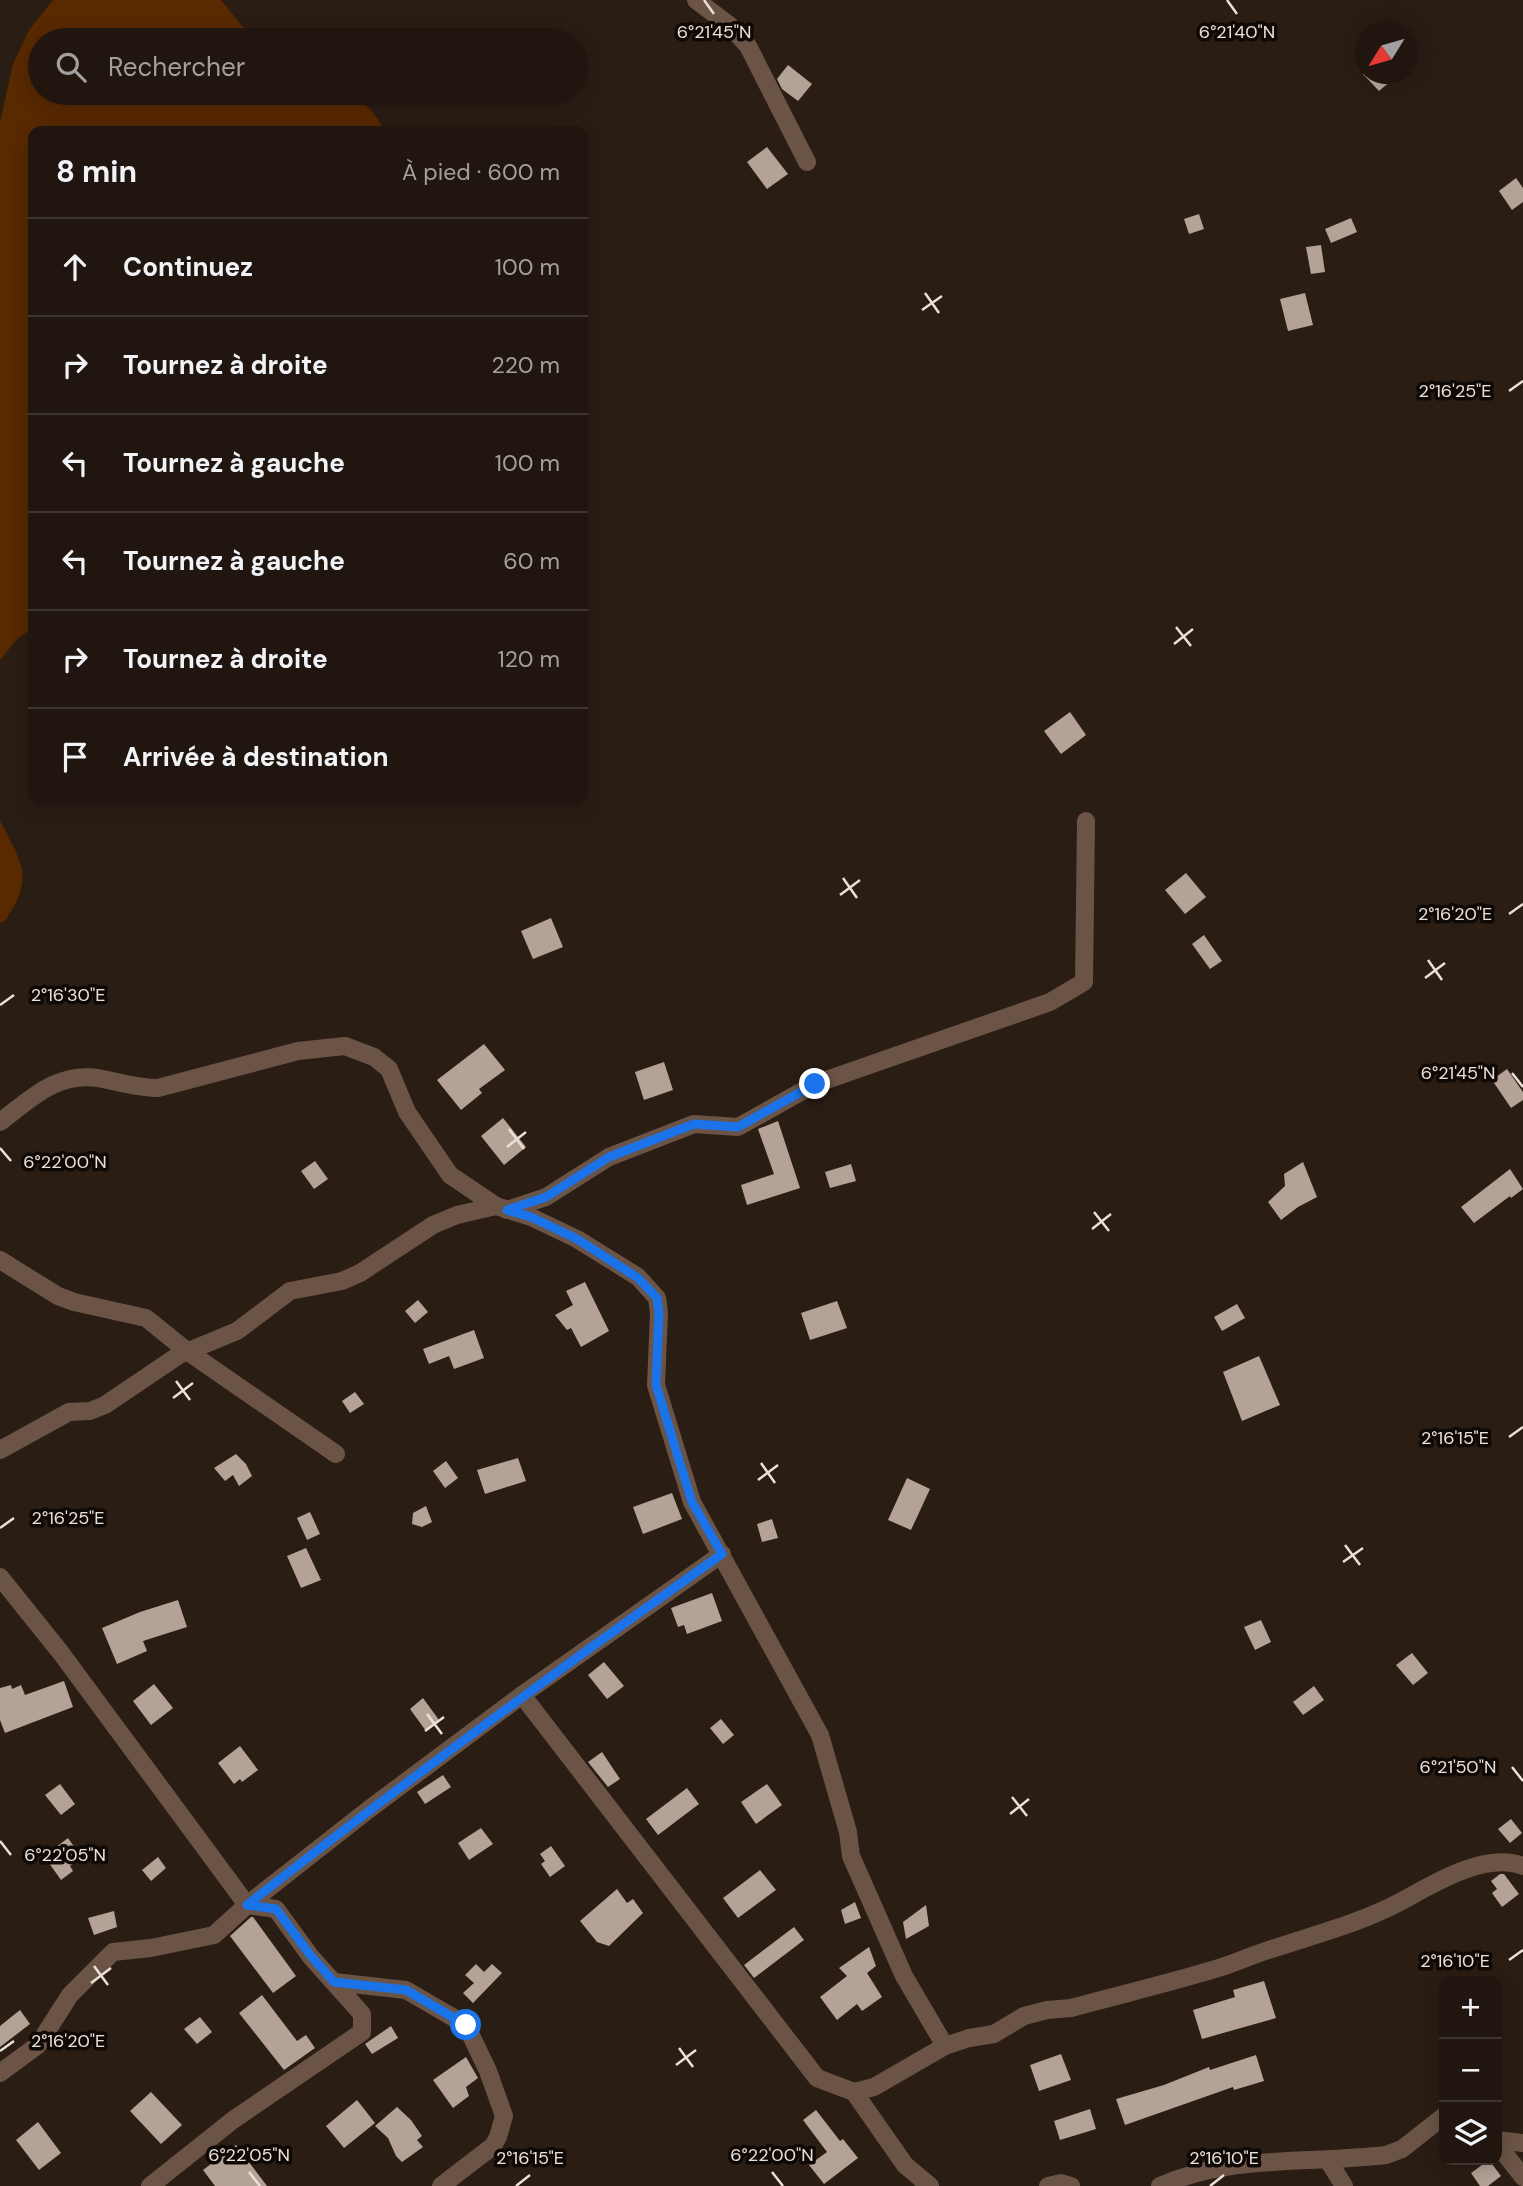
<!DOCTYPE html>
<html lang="fr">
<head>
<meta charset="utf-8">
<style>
  :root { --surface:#20160f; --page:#2d231d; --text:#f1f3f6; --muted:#a29f9e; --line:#3d352f }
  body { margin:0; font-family:"DM Sans",sans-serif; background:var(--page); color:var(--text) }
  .controls { position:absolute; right:21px; bottom:21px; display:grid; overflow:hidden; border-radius:14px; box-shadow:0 4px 18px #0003 }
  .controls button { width:63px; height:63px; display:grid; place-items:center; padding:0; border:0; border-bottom:2px solid var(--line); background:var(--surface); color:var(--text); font:35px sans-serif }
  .compass { position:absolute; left:1355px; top:21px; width:63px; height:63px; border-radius:50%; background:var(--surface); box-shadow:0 4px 18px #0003; rotate:233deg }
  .stop { position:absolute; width:21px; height:21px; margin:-16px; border:5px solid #1a73e8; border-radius:50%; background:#fff }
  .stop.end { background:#1a73e8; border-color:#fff; box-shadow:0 2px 7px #0008 }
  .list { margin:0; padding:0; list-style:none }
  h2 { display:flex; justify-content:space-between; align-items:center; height:91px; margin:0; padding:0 28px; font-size:30px }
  h2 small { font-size:23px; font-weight:400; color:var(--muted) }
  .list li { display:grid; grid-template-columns:46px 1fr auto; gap:21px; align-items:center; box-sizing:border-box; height:98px; padding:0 28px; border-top:2px solid var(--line) }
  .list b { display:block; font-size:26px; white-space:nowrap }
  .list em { font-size:23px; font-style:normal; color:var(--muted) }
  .icon { flex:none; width:38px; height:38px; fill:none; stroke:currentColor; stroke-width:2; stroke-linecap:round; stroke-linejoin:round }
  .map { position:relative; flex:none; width:1523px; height:2186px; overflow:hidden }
  .search { position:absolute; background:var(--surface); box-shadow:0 4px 18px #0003; left:28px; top:28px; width:560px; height:77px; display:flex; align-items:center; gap:18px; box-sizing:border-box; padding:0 24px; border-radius:38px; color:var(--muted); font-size:26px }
  .panel { position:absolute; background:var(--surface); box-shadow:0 4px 18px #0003; left:28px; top:126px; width:560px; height:679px; border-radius:14px }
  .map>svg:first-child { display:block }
  .water { fill:#592900 }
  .building { fill:#b5a297 }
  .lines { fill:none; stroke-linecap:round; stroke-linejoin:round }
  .minor { stroke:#6b5445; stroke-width:18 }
  .route { stroke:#1a73e8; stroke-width:9 }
  .ticks { fill:none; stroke:#eae0da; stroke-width:2.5 }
  .ticks-label { font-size:18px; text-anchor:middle; fill:#eae0da; stroke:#0e0905; stroke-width:7; stroke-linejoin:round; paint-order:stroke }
</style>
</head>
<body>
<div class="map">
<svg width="1523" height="2186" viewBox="0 0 1523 2186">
  <rect width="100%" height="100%" fill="#2a1d14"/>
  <g class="water">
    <polygon points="53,0 221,0 242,26 262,40 40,40 40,93 352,93 373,112 385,131 33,131 33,628 18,638 0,660 0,122 13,64 29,30"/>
    <path d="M0,820C21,864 36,875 5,921L0,923Z"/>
  </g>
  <g class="building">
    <polygon points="788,65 812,84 798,101 782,89 777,79"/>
    <polygon points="1363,74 1399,74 1379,91"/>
    <polygon points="767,147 788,174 767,189 747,162"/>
    <polygon points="1516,178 1523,188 1523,202 1512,210 1499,191"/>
    <polygon points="1199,214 1204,229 1189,234 1184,219"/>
    <polygon points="1351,218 1357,232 1331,243 1325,229"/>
    <polygon points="1321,245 1325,272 1311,274 1306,247"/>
    <polygon points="1305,293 1313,325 1288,331 1280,299"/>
    <polygon points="1070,712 1086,735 1061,754 1044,731"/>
    <polygon points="1186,873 1206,897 1185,914 1165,890"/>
    <polygon points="551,918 563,947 533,959 521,931"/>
    <polygon points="1204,935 1222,961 1210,969 1192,944"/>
    <polygon points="484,1044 505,1070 479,1089 482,1093 461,1110 437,1080"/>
    <polygon points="664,1062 673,1090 644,1100 635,1072"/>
    <polygon points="1507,1069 1523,1092 1523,1100 1511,1108 1492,1080"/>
    <polygon points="503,1118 526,1147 504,1165 481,1136"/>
    <polygon points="778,1121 800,1188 747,1205 741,1185 774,1174 758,1129"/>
    <polygon points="315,1161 328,1179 314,1189 301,1171"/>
    <polygon points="1303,1162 1317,1197 1298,1207 1281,1220 1268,1202 1285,1186 1284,1174"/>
    <polygon points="851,1164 856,1181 830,1188 825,1172"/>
    <polygon points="1510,1169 1523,1189 1511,1198 1510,1196 1474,1223 1461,1207"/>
    <polygon points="585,1282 609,1331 581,1347 571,1328 567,1330 555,1315 573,1305 566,1291"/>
    <polygon points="418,1300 428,1312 415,1323 405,1311"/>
    <polygon points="837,1301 847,1328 810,1340 801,1313"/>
    <polygon points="1237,1304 1245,1318 1222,1331 1214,1317"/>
    <polygon points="474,1330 484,1358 454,1369 449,1356 429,1364 423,1349"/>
    <polygon points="1259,1356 1280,1405 1242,1421 1223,1372"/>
    <polygon points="355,1392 364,1404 350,1413 342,1401"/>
    <polygon points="236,1454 246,1464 252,1476 239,1486 233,1475 225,1481 214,1468"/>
    <polygon points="518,1458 526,1481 485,1494 477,1470"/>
    <polygon points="446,1461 458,1478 445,1488 433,1471"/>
    <polygon points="907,1478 930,1489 911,1530 888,1520"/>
    <polygon points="672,1493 682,1519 643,1534 633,1507"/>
    <polygon points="426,1506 432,1522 422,1527 412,1524 413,1513"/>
    <polygon points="310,1512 320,1534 307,1540 297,1518"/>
    <polygon points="772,1519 778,1538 762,1542 757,1524"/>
    <polygon points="306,1548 321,1580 301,1588 287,1556"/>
    <polygon points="712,1593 722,1621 687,1634 684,1625 678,1627 671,1608"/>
    <polygon points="178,1600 187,1627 143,1641 147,1651 117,1664 102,1628 140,1612"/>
    <polygon points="1261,1620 1271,1642 1255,1650 1244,1627"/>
    <polygon points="1412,1653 1428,1673 1413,1685 1396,1665"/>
    <polygon points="604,1662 624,1686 607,1699 588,1675"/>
    <polygon points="64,1681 73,1707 5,1733 0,1720 0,1688 11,1685 12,1689 21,1685 25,1695"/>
    <polygon points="154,1684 173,1708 151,1725 133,1701"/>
    <polygon points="1314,1686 1324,1700 1303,1715 1293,1702"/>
    <polygon points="423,1698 439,1720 426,1731 410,1709"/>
    <polygon points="721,1719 734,1735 723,1744 710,1728"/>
    <polygon points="240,1746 258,1770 242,1782 240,1779 234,1784 218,1763"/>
    <polygon points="602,1752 620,1779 608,1787 588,1762"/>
    <polygon points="443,1775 451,1787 425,1804 417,1792"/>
    <polygon points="60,1784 75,1804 61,1815 45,1795"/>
    <polygon points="767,1784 782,1805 756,1824 741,1802"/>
    <polygon points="687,1788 699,1804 658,1835 646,1819"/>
    <polygon points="1511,1819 1522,1833 1510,1843 1498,1829"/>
    <polygon points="481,1828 493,1844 469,1860 458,1843"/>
    <polygon points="68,1838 82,1858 70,1866 73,1871 61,1880 44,1856"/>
    <polygon points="551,1846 565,1866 550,1877 541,1864 545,1861 540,1854"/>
    <polygon points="158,1857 166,1868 151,1881 142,1870"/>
    <polygon points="760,1870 776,1890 738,1918 723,1898"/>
    <polygon points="1500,1874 1504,1874 1519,1894 1502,1907 1492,1893 1497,1889 1491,1881"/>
    <polygon points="617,1889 627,1903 633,1899 643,1913 609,1946 597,1942 580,1921"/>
    <polygon points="855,1902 861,1918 845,1924 841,1910"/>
    <polygon points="926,1905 929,1926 906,1939 903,1922"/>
    <polygon points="114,1911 117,1927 94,1935 88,1918"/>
    <polygon points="251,1917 253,1917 296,1976 273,1993 230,1936"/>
    <polygon points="794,1927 804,1940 754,1978 744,1965"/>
    <polygon points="869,1947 876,1966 867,1973 882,1997 862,2011 857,2004 837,2020 820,1997 847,1976 839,1968"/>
    <polygon points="476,1964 484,1972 492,1964 502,1973 473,2003 463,1993 474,1983 465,1975"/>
    <polygon points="1264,1981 1276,2018 1202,2039 1193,2010 1235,1997 1233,1990"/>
    <polygon points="262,1995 297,2041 306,2035 315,2048 284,2070 239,2013"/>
    <polygon points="20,2010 30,2024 0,2047 0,2026"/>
    <polygon points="200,2017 212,2032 197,2044 184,2029"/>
    <polygon points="391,2026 398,2038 372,2054 365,2044"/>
    <polygon points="1061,2054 1071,2080 1039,2091 1030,2065"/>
    <polygon points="1256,2055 1264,2081 1234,2090 1233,2087 1125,2125 1116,2099 1164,2085 1209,2067 1210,2070"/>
    <polygon points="466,2057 478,2078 466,2087 469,2096 453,2108 433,2080"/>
    <polygon points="151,2092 182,2125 161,2144 130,2111"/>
    <polygon points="357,2100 375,2123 344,2148 326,2126"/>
    <polygon points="397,2107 411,2120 422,2136 417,2140 423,2147 402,2162 396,2156 388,2138 375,2126"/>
    <polygon points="1090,2109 1096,2129 1060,2140 1054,2121"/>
    <polygon points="816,2110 840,2141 843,2139 858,2158 824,2184 809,2165 827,2152 803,2120"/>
    <polygon points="38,2122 61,2153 39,2170 16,2140"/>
    <polygon points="236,2145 267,2186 215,2186 203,2170"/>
    <polygon points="1489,2160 1501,2176 1488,2186 1480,2186 1471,2173"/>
  </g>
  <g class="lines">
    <g class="minor">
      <polyline points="696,0 729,25 748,46 807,162"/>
      <path d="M0,1122C31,1099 56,1072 98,1078C119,1082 137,1088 158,1088L298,1051L345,1046L374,1057L389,1069L407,1112L450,1175L496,1206"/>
      <polyline points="507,1210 546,1197 609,1157 694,1124 738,1127 815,1084 1050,1002 1084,982 1086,821"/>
      <polyline points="0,1260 58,1296 74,1302 146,1318 187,1351 336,1454"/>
      <polyline points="0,1450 69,1412 90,1411 105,1405 179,1355 237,1331 290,1291 342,1281 360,1273 433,1225 457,1215 496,1206 531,1217 577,1239 638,1277 657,1298 659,1313 656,1385 692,1502 820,1735 848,1832 851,1856 904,1976 945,2046"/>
      <polyline points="0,1577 61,1653 247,1905 276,1909 311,1957 362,2014 362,2032 233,2120 150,2186"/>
      <path d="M522,1695L817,2078L854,2092L874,2087L945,2046L969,2038L994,2034L1024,2016L1047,2010L1071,2008C1122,1994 1174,1982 1225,1966C1242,1960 1258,1953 1275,1948C1317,1934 1360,1923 1400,1902C1433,1884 1485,1851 1523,1866"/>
      <polyline points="334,1982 406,1990 466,2025 488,2071 504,2116 498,2137 493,2146 441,2186"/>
      <polyline points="0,2073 38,2045 70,1995 113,1952 151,1948 214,1935 247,1905 368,1810 522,1695 722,1554"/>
      <polyline points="854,2092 905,2165 930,2186"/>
      <polyline points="1497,2140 1523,2143"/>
      <polyline points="1497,2144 1523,2177"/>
      <polyline points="1328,2160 1344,2186"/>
      <polyline points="1048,2186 1061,2183 1071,2186"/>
      <path d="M1160,2186C1231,2154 1311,2164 1386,2155L1402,2149L1444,2116"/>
    </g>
  </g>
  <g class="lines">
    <path class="route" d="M466,2025L406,1990L334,1982L311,1956L276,1909L247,1905C402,1783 561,1668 722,1554L692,1502L656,1385L659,1313L657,1298L638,1278L577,1239L531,1217L507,1210L546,1197L609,1157L694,1124L738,1127L815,1084"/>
  </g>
  <path class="ticks" d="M704,0L714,14M1227,0L1237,14M925,293L939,313M922,310L942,296M1509,391L1523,381M1176,627L1191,646M1174,644L1193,629M843,878L857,898M840,895L860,880M1509,914L1523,904M1428,960L1442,980M1425,978L1445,963M0,1005L14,995M1512,1073L1523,1087M509,1129L524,1149M507,1147L526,1132M0,1148L11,1161M1094,1212L1109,1231M1092,1229L1111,1214M176,1381L190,1400M173,1398L193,1383M1509,1437L1523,1427M761,1463L775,1483M758,1480L778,1465M0,1528L14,1518M1345,1545L1360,1565M1343,1562L1363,1548M427,1714L442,1734M425,1731L444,1717M1512,1767L1523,1781M1012,1797L1027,1816M1010,1814L1029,1799M0,1841L11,1855M1509,1960L1523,1950M94,1966L108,1985M91,1983L111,1968M679,2048L693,2067M0,2051L14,2041M676,2065L696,2050M249,2172L260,2186M772,2172L783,2186M516,2186L530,2175M1210,2186L1224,2175"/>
  <g class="ticks-label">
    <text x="714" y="38">6°21'45"N</text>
    <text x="1237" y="38">6°21'40"N</text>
    <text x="1455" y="397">2°16'25"E</text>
    <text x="1455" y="920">2°16'20"E</text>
    <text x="68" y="1001">2°16'30"E</text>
    <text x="1458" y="1079">6°21'45"N</text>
    <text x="65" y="1168">6°22'00"N</text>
    <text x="1455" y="1444">2°16'15"E</text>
    <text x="68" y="1524">2°16'25"E</text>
    <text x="1458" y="1773">6°21'50"N</text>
    <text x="65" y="1861">6°22'05"N</text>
    <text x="1455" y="1967">2°16'10"E</text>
    <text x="68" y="2047">2°16'20"E</text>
    <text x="249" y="2161">6°22'05"N</text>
    <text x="772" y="2161">6°22'00"N</text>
    <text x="530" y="2164">2°16'15"E</text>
    <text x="1224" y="2164">2°16'10"E</text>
  </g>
</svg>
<div class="controls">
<button>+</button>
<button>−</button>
<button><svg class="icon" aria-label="layers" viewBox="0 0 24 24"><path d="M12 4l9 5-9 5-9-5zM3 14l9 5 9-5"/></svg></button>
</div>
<svg class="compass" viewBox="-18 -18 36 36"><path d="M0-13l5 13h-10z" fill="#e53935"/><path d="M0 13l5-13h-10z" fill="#a29f9e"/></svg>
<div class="stop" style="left:466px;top:2025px"></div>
<div class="stop end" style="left:815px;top:1084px"></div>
<div class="search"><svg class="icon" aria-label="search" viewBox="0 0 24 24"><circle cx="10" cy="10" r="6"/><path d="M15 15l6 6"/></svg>Rechercher</div>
<section class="panel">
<h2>8 min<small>À pied · 600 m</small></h2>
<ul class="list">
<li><svg class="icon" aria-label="ahead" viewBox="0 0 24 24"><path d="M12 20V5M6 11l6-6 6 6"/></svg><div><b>Continuez</b></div><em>100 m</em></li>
<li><svg class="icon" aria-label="right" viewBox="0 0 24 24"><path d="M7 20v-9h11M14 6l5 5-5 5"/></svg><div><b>Tournez à droite</b></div><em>220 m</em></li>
<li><svg class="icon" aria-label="left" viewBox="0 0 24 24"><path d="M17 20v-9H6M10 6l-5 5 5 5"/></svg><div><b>Tournez à gauche</b></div><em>100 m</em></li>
<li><svg class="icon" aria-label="left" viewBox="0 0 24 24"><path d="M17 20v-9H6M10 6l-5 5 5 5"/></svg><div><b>Tournez à gauche</b></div><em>60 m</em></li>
<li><svg class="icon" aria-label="right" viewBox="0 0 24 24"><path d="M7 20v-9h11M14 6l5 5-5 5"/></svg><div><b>Tournez à droite</b></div><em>120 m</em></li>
<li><svg class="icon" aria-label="arrive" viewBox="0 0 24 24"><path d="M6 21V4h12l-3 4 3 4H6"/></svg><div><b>Arrivée à destination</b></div></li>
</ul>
</section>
</div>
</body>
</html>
